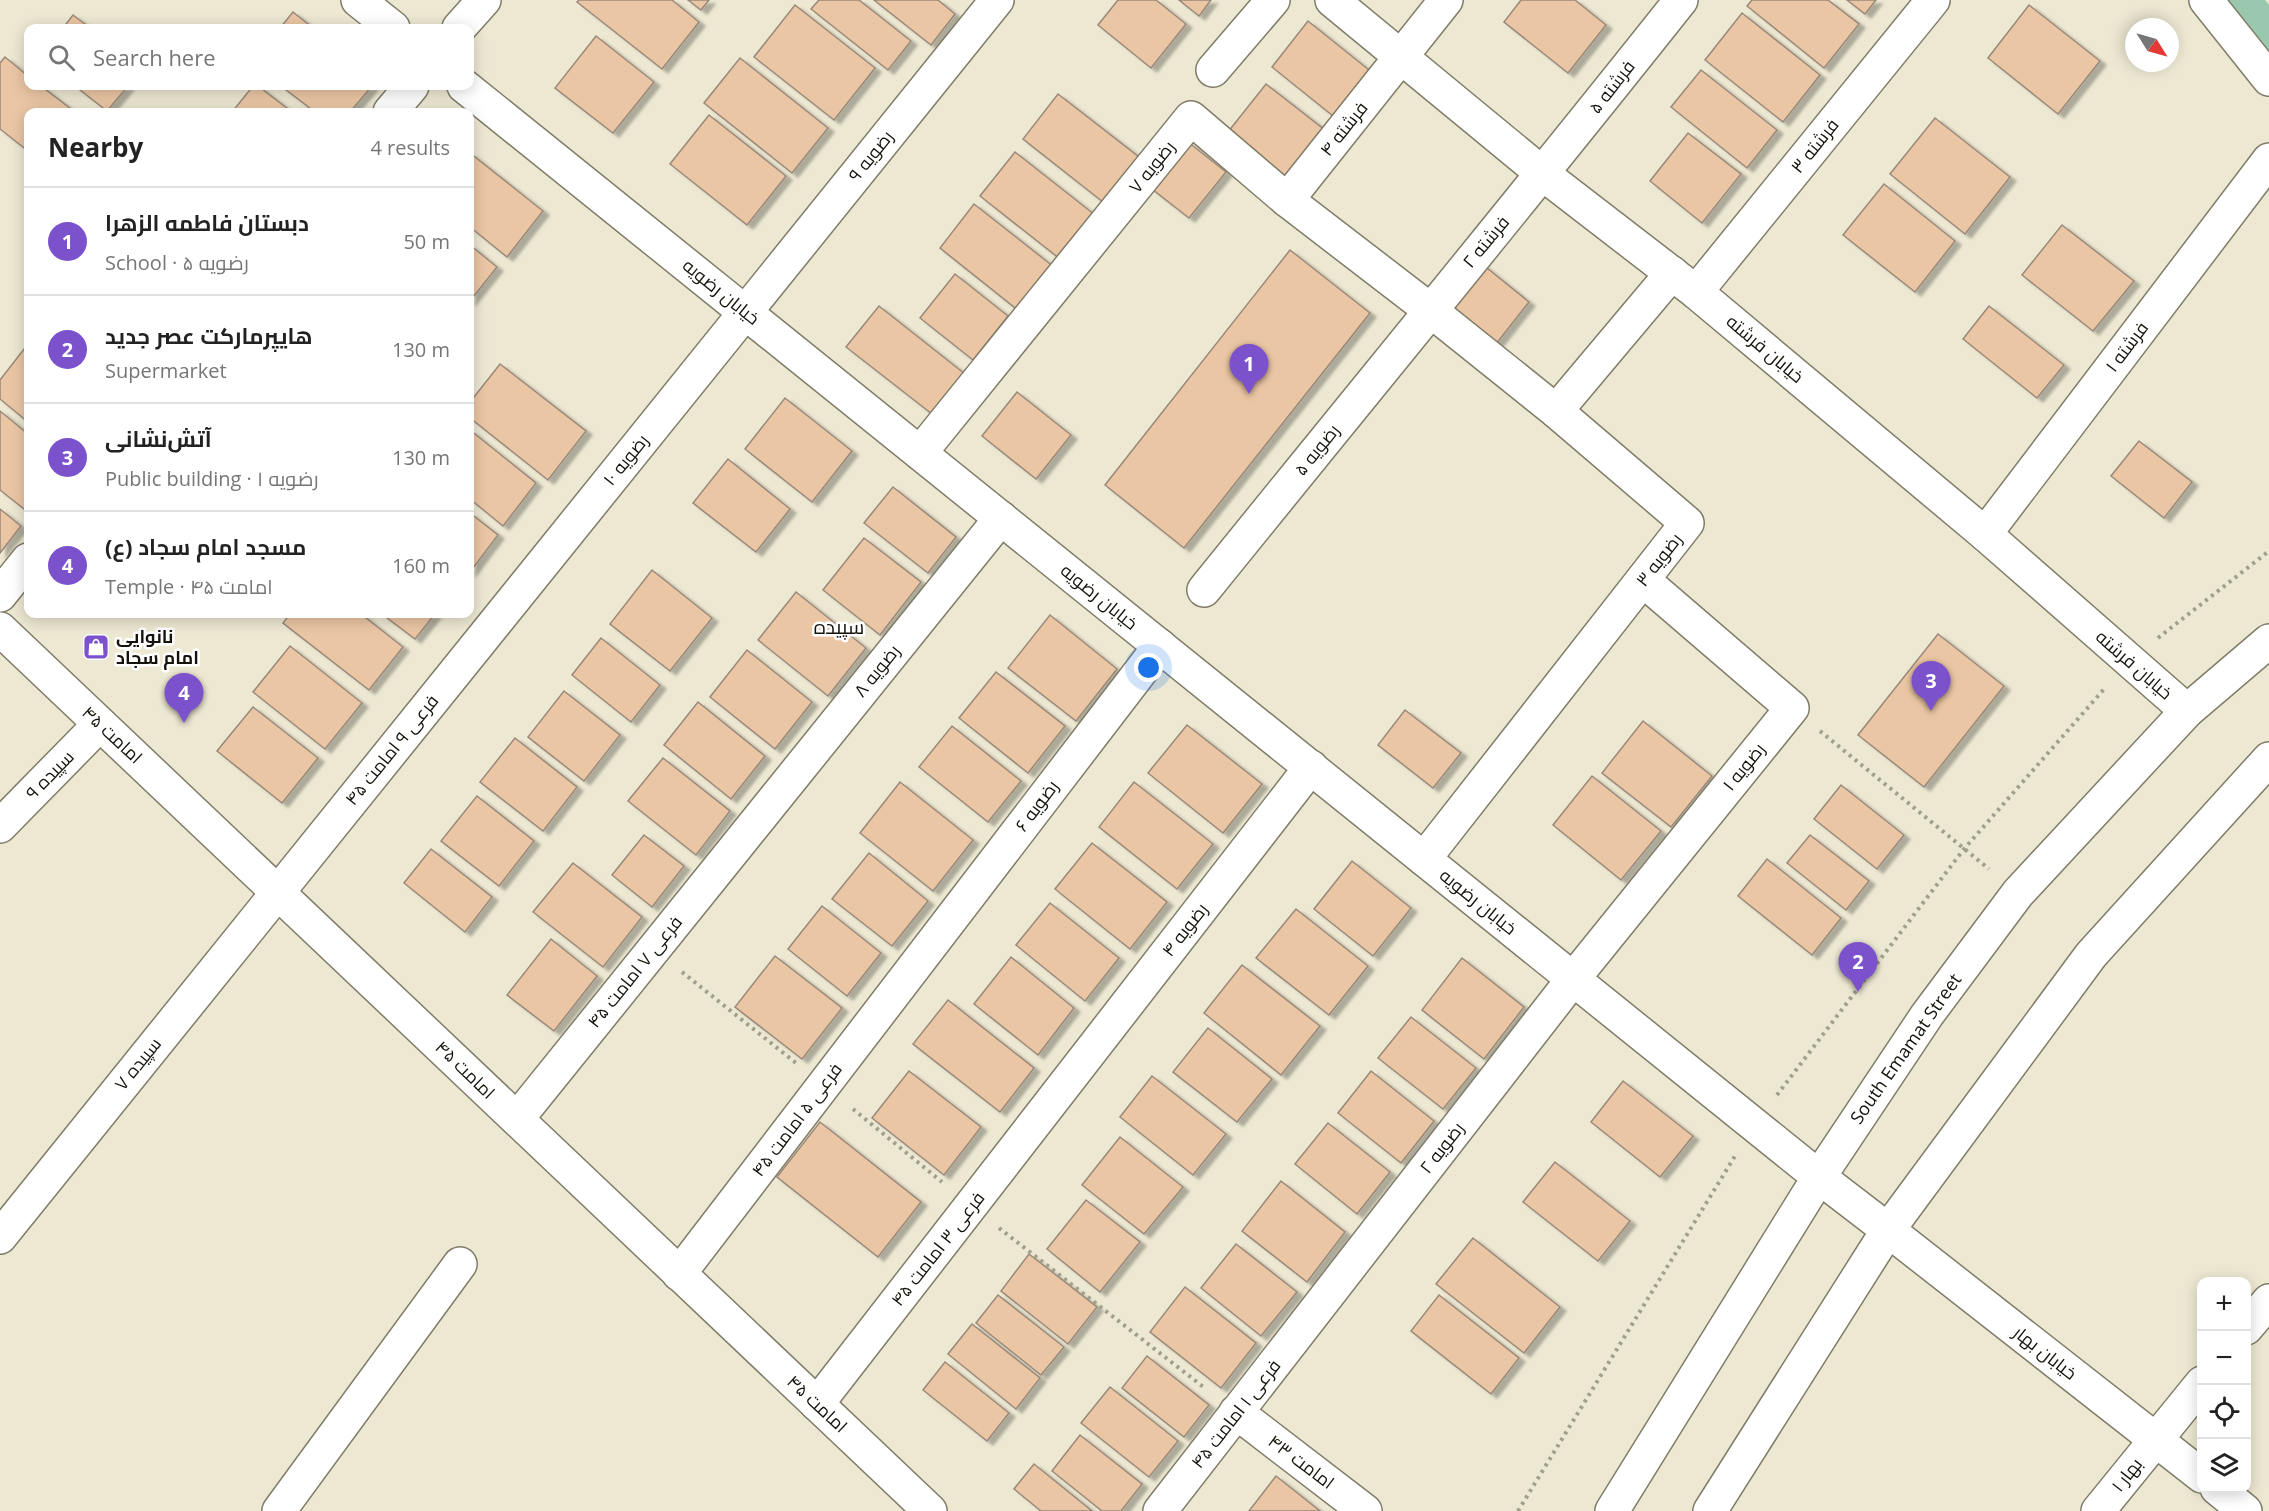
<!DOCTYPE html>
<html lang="en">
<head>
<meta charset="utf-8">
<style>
  :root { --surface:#fff; --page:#f2f2f2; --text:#222; --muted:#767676; --line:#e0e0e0; --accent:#7c52cc }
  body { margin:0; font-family:"Open Sans",Cairo,sans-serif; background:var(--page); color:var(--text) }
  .controls { position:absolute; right:18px; bottom:18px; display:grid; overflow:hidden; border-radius:12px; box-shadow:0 3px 15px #0003 }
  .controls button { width:54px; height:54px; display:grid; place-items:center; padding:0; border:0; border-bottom:2px solid var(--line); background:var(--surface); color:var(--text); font:30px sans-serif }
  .compass { position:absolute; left:2125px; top:18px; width:54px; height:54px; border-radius:50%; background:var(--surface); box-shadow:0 3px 15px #0003; rotate:127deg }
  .you { position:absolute; left:1149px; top:668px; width:21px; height:21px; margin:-15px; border:4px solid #fff; border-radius:50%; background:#1a73e8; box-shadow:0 0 0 9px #1a73e833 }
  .badge { display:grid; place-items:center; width:39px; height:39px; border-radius:50%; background:var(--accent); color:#fff; font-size:20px; font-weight:700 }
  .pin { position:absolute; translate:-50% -50px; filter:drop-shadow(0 2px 3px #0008) }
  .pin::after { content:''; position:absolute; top:32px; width:21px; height:18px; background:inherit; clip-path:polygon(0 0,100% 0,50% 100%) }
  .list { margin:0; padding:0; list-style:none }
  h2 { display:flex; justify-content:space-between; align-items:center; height:78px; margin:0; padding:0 24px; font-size:26px }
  h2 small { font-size:20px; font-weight:400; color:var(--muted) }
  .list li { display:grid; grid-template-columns:39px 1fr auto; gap:18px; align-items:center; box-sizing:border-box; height:108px; padding:0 24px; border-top:2px solid var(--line) }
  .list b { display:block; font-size:22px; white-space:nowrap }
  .list p { margin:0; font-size:20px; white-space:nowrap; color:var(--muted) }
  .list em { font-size:20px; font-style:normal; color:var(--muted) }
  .icon { flex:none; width:33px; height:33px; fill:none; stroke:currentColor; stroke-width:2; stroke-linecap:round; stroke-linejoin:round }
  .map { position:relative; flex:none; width:2269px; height:1511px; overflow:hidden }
  .search { position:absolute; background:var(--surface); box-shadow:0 3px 15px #0003; left:24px; top:24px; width:450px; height:66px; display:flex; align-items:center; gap:15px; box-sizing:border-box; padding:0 21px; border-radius:12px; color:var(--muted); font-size:22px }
  .panel { position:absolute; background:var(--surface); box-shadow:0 3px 15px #0003; left:24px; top:108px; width:450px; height:510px; border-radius:12px }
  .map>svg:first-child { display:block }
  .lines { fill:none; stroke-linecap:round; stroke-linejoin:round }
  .canal { stroke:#99c8af; stroke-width:42 }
  .building { fill:#ebc6a4; stroke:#9a897a; stroke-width:1.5; filter:url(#shadow) }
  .minor-casing { stroke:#807c68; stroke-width:36 }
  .tertiary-casing { stroke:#807c68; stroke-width:36 }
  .secondary-casing { stroke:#807c68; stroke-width:36 }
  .path { stroke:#a19e8c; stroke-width:4; stroke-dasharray:3 4.5; stroke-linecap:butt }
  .minor { stroke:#fff; stroke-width:33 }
  .tertiary { stroke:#fff; stroke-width:33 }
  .secondary { stroke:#fff; stroke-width:33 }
  .labels { text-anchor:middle; stroke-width:5; stroke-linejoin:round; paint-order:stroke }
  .street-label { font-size:18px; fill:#14120a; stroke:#fff }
  .poi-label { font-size:18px; font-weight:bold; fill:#14120a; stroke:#fff; text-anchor:start }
  .neighbourhood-label { font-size:20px; fill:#14120a; stroke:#fff }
</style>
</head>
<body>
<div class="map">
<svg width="2269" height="1511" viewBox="0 0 2269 1511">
  <defs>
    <filter id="shadow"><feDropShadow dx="6" dy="4" stdDeviation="1.5" flood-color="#0004"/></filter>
  </defs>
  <rect width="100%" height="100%" fill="#ede8d2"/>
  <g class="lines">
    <polyline class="canal" points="2238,0 2269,38"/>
  </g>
  <g class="building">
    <polygon points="579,0 672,0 699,22 662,69 577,2"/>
    <polygon points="688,0 709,0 701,10"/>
    <polygon points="819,0 859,0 911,41 888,70 811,9"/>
    <polygon points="874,0 938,0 955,14 931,45"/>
    <polygon points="1118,0 1156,0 1186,24 1151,68 1098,25"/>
    <polygon points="1179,0 1211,0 1199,16"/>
    <polygon points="1521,0 1575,0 1606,25 1568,73 1504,22"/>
    <polygon points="1752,0 1828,0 1859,24 1824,68 1747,6"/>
    <polygon points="1847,0 1876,0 1865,14"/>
    <polygon points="795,5 875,68 834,120 754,57"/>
    <polygon points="2029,5 2100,61 2058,114 1988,58"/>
    <polygon points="293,12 313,28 280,28"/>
    <polygon points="1742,13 1820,75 1783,122 1705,60"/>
    <polygon points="73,15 90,28 63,28"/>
    <polygon points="1308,21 1374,74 1338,120 1272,67"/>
    <polygon points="596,36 654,82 613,133 555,88"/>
    <polygon points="5,57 28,76 28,86 41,86 75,112 28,112 28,151 0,129 0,63"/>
    <polygon points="740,58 828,128 792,173 704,103"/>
    <polygon points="1701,70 1777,130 1747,168 1671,107"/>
    <polygon points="1266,84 1330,134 1291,183 1228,132"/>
    <polygon points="75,86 128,86 107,111"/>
    <polygon points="253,86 258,86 292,112 232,112"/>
    <polygon points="281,86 372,86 350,112 315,112"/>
    <polygon points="1058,94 1139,157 1103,202 1023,139"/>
    <polygon points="709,115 786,176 747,225 670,164"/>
    <polygon points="1935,118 2010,177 1965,234 1890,174"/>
    <polygon points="1688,133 1741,174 1702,223 1650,181"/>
    <polygon points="1188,142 1226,172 1189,218 1152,189"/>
    <polygon points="1015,152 1095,215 1060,259 980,196"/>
    <polygon points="470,153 543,211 507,257 470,227"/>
    <polygon points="1884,184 1955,241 1915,292 1843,235"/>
    <polygon points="974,204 1054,267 1019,311 940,248"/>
    <polygon points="2062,225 2134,281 2093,331 2022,275"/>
    <polygon points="470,245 497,267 470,301"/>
    <polygon points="1290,250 1370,313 1184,548 1105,485"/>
    <polygon points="1482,264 1529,302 1492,349 1445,311"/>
    <polygon points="955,274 1008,316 973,360 920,318"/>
    <polygon points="879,306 965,374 932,414 846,347"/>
    <polygon points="1989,306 2064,365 2037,398 1963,339"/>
    <polygon points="28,344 28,422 0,399 0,380"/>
    <polygon points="500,364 586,431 548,480 470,418 470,402"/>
    <polygon points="1017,392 1071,435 1036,479 982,436"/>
    <polygon points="785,398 852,451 812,502 745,449"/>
    <polygon points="0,411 28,434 28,512 0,490"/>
    <polygon points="470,430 536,483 503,526 470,499"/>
    <polygon points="2139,441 2192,482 2164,518 2111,476"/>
    <polygon points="728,459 790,509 756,552 693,503"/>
    <polygon points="893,487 956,537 928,573 864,523"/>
    <polygon points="0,509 21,526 0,553"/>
    <polygon points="470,513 498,535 470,572"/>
    <polygon points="864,538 921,582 880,635 823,590"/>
    <polygon points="652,570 712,618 670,671 610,624"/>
    <polygon points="796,592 866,648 828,696 758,640"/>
    <polygon points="290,614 361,614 403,647 369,690 283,623"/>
    <polygon points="382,614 435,614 415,639"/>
    <polygon points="1050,615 1117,669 1076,721 1008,668"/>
    <polygon points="1938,634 2004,686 1924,787 1858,735"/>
    <polygon points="601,638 660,685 631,722 572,675"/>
    <polygon points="290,646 362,703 325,749 253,692"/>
    <polygon points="747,650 812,702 775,749 710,697"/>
    <polygon points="996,672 1065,726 1028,773 959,718"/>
    <polygon points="564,691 620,735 584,781 528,737"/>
    <polygon points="698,702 765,756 731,799 664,745"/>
    <polygon points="253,707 318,758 282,803 217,751"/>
    <polygon points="1405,710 1461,753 1433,788 1378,745"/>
    <polygon points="1643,721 1712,776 1671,827 1602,773"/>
    <polygon points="1187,725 1262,784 1223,833 1148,773"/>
    <polygon points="952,726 1021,781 988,822 919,767"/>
    <polygon points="515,738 577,787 543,831 480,782"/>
    <polygon points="663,758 730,811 696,855 628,801"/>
    <polygon points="1592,776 1661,831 1621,880 1553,825"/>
    <polygon points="900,782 973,840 933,891 860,833"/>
    <polygon points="1134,782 1213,844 1177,889 1099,827"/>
    <polygon points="1841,785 1904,835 1877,869 1814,819"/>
    <polygon points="477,796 534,841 499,886 441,841"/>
    <polygon points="644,835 684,866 652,907 612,875"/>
    <polygon points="1810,835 1869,881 1846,910 1787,863"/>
    <polygon points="1092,843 1167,902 1130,949 1055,889"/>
    <polygon points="431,849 492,897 465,932 404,883"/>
    <polygon points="869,853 928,901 892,946 832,899"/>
    <polygon points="1767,859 1841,918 1812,955 1738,896"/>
    <polygon points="1352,861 1411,908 1373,956 1314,909"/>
    <polygon points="573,863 642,917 603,967 533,912"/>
    <polygon points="1050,903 1119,958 1085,1001 1016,945"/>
    <polygon points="822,906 881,953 847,996 788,949"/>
    <polygon points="1296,909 1368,966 1329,1015 1256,958"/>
    <polygon points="551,939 597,976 554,1031 507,995"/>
    <polygon points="775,956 842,1008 802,1059 735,1007"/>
    <polygon points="1011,957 1074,1008 1038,1055 974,1004"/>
    <polygon points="1462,958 1524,1007 1484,1059 1422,1010"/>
    <polygon points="1242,965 1320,1026 1281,1075 1204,1013"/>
    <polygon points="948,1000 1034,1068 1000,1112 913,1044"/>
    <polygon points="1411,1017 1476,1068 1443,1109 1378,1058"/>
    <polygon points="1208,1028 1272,1079 1237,1122 1173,1072"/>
    <polygon points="909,1071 981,1127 944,1175 872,1118"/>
    <polygon points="1371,1071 1434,1121 1401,1163 1338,1113"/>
    <polygon points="1152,1076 1226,1134 1193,1175 1120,1117"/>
    <polygon points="1623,1081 1693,1136 1660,1177 1591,1122"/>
    <polygon points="820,1122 921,1202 878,1257 777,1177"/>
    <polygon points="1328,1123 1390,1172 1357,1214 1295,1164"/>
    <polygon points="1120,1137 1183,1187 1144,1234 1082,1185"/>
    <polygon points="1555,1162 1630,1221 1598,1261 1523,1202"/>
    <polygon points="1281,1181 1345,1232 1307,1282 1242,1231"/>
    <polygon points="1086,1200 1140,1242 1100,1292 1047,1249"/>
    <polygon points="1473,1238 1560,1307 1524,1353 1436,1284"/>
    <polygon points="1236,1244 1297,1292 1261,1336 1201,1288"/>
    <polygon points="1029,1254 1097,1307 1068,1344 1001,1291"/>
    <polygon points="1185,1287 1256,1343 1221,1388 1150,1332"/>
    <polygon points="998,1295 1064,1347 1041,1375 976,1323"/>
    <polygon points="1439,1295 1519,1358 1491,1394 1411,1331"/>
    <polygon points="972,1324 1040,1378 1016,1409 948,1354"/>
    <polygon points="1147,1356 1209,1405 1184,1437 1122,1388"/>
    <polygon points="945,1362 1009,1413 987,1441 923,1390"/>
    <polygon points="1110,1387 1178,1441 1149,1477 1081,1423"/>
    <polygon points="1080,1435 1142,1484 1121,1511 1102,1511 1052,1471"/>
    <polygon points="1034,1464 1092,1511 1041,1511 1014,1489"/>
    <polygon points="1276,1476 1320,1511 1249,1511"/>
  </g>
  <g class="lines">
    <defs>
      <g id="minor">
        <polyline points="358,0 393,28"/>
        <polyline points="1332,0 1543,174 1696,292 1985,534 2187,711"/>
        <polyline points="2206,0 2269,79"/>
        <polyline points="459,28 484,0"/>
        <polyline points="1213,70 1273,0"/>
        <polyline points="464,86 1819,1177"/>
        <polyline points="390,112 412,86"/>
        <polyline points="1287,200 1446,0"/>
        <polyline points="1696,292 1933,0"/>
        <polyline points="1556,411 1672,273"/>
        <polyline points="920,453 1191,118 1287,200 1430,310 1556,411 1687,523 1424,859"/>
        <polyline points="1985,534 2269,160"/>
        <path d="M1204,590C1363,393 1524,198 1681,0"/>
        <polyline points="0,595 28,560"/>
        <polyline points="0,629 930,1511"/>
        <polyline points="0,826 100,724"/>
        <polyline points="517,1119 1001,518"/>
        <polyline points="1888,1230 2202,1476"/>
        <polyline points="0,1237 997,0"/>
        <polyline points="679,1274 1160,646"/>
        <polyline points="2246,1328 2269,1301"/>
        <polyline points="817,1404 1311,767"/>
        <polyline points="1236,1412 1365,1511"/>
        <polyline points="2217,1488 2245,1511"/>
        <polyline points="279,1511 460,1264"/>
        <polyline points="1160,1511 1573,979 1792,708 1643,580"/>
        <polyline points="2098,1511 2202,1383"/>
      </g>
      <g id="tertiary">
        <polyline points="1819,1177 1888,1230"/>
        <polyline points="1710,1511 1888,1230 2091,955 2269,759"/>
      </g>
      <polyline id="secondary" points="1612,1511 1819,1177 1927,1015 2018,893 2187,711 2269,641"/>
    </defs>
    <use href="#minor" class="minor-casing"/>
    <use href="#tertiary" class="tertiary-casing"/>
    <use href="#secondary" class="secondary-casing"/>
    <g class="path">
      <polyline points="2158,638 2269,551"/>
      <polyline points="1820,731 1989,869"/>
      <polyline points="682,972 796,1063"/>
      <polyline points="1777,1095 1964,849 2105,688"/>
      <polyline points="853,1109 942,1182"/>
      <polyline points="999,1228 1206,1389"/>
      <polyline points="1518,1511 1735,1156"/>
    </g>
    <use href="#minor" class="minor"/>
    <use href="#tertiary" class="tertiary"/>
    <use href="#secondary" class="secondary"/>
  </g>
  <defs>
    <symbol id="shop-square" viewBox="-11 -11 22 22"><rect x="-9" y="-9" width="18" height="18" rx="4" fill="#7c52cc" stroke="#fff"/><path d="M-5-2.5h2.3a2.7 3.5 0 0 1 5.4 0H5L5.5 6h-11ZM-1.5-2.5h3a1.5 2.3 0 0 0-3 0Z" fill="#fff"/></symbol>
  </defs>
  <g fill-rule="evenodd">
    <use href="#shop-square" x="81" y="632" width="30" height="30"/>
  </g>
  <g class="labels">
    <g class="street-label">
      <text transform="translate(1612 87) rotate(-52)" y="6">فرشته ۵</text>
      <text transform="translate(1344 129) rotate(-51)" y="6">فرشته ۴</text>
      <text transform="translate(1815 146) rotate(-51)" y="6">فرشته ۳</text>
      <text transform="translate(871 156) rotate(-51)" y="6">رضویه ۹</text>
      <text transform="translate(1152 167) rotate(-51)" y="6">رضویه ۷</text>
      <text transform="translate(1486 242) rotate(-50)" y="6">فرشته ۲</text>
      <text transform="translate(721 292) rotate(39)" y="6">خیابان رضویه</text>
      <text transform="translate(2127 347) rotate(-53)" y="6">فرشته ۱</text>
      <text transform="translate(1765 349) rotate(40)" y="6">خیابان فرشته</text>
      <text transform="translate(1317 450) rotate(-51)" y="6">رضویه ۵</text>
      <text transform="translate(626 460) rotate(-51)" y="6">رضویه ۱۰</text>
      <text transform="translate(1659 560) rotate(-52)" y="6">رضویه ۳</text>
      <text transform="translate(1099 597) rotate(39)" y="6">خیابان رضویه</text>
      <text transform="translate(2134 665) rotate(41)" y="6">خیابان فرشته</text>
      <text transform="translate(877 671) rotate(-51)" y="6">رضویه ۸</text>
      <text transform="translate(112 735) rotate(43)" y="6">امامت ۴۵</text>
      <text transform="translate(392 750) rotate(-51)" y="6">فرعی ۹ امامت ۴۵</text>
      <text transform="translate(1744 767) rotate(-51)" y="6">رضویه ۱</text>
      <text transform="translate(50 775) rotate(-46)" y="6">سپیده ۹</text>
      <text transform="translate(1037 806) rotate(-53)" y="6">رضویه ۶</text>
      <text transform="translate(1478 902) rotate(39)" y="6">خیابان رضویه</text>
      <text transform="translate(1185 930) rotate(-52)" y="6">رضویه ۴</text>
      <text transform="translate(635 972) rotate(-51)" y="6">فرعی ۷ امامت ۴۵</text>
      <text transform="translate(1906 1049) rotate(-55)" y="6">South Emamat Street</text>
      <text transform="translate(138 1064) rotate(-51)" y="6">سپیده ۷</text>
      <text transform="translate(465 1070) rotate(44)" y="6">امامت ۴۵</text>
      <text transform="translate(797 1120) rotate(-53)" y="6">فرعی ۵ امامت ۴۵</text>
      <text transform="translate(1442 1148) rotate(-52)" y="6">رضویه ۲</text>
      <text transform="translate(938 1249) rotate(-52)" y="6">فرعی ۳ امامت ۴۵</text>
      <text transform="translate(2045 1353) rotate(38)" y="6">خیابان بهار</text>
      <text transform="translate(817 1404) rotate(43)" y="6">امامت ۴۵</text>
      <text transform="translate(1236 1414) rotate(-52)" y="6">فرعی ۱ امامت ۴۵</text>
      <text transform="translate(1301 1462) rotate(37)" y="6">امامت ۴۳</text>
      <text transform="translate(2127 1475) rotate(-52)" y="6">بهار ۱</text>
    </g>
    <g class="poi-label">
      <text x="116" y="643">نانوایی<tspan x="116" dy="21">امام سجاد</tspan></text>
    </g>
    <g class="neighbourhood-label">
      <text x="839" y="634">سپیده</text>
    </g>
  </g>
</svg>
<div class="controls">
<button>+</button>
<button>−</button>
<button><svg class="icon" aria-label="locate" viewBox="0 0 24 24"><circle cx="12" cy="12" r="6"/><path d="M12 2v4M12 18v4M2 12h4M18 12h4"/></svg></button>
<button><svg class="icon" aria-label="layers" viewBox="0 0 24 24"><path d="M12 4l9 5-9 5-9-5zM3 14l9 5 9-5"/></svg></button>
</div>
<svg class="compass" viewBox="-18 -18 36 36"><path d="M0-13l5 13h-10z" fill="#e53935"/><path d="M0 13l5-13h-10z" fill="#767676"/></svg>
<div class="you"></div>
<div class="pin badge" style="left:1249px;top:394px">1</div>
<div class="pin badge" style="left:1858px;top:992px">2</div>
<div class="pin badge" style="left:1931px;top:711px">3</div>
<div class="pin badge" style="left:184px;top:723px">4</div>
<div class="search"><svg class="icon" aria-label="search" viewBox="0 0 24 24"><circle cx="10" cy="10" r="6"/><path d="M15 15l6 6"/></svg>Search here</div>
<section class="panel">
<h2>Nearby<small>4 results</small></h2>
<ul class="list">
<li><span class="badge">1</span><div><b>دبستان فاطمه الزهرا</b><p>School · رضویه ۵</p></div><em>50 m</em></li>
<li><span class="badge">2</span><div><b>هایپرمارکت عصر جدید</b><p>Supermarket</p></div><em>130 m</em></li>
<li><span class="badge">3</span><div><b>آتش‌نشانی</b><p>Public building · رضویه ۱</p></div><em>130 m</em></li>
<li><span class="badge">4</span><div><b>مسجد امام سجاد (ع)</b><p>Temple · امامت ۴۵</p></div><em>160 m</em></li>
</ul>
</section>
</div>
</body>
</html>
